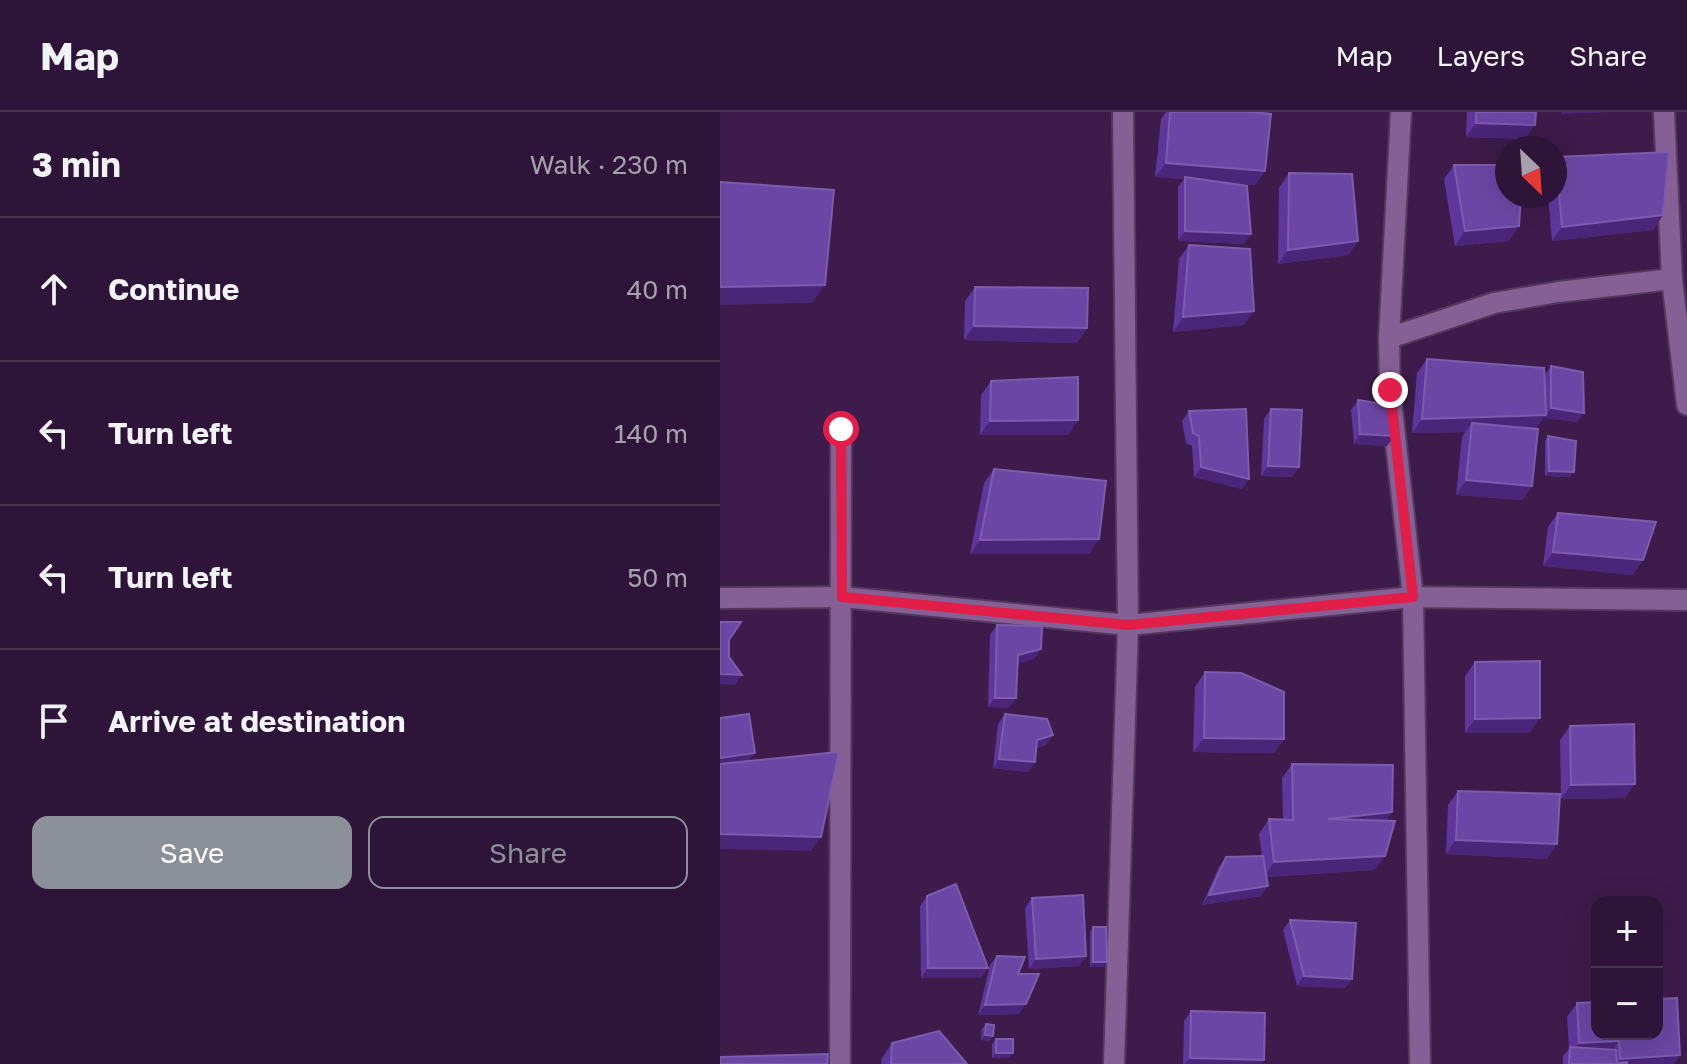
<!DOCTYPE html>
<html lang="en">
<head>
<meta charset="utf-8">
<style>
  :root { --surface:#2e1438; --page:#3a2143; --text:#f1f3f6; --muted:#a79eae; --line:#493353; --accent:#8c9099 }
  body { margin:0; font-family:"Golos Text",sans-serif; background:var(--page); color:var(--text) }
  .controls { position:absolute; right:24px; bottom:24px; display:grid; overflow:hidden; border-radius:16px; box-shadow:0 8px 32px #0002 }
  .controls button { width:72px; height:72px; display:grid; place-items:center; padding:0; border:0; border-bottom:2px solid var(--line); background:var(--surface); color:var(--text); font:40px sans-serif }
  .compass { position:absolute; left:775px; top:24px; width:72px; height:72px; border-radius:50%; background:var(--surface); box-shadow:0 8px 32px #0002; rotate:155deg }
  .stop { position:absolute; width:24px; height:24px; margin:-18px; border:6px solid #e11d48; border-radius:50%; background:#fff }
  .stop.end { background:#e11d48; border-color:#fff; box-shadow:0 2px 8px #0008 }
  .list { margin:0; padding:0; list-style:none }
  h2 { display:flex; justify-content:space-between; align-items:center; height:104px; margin:0; padding:0 32px; font-size:34px }
  h2 small { font-size:26px; font-weight:400; color:var(--muted) }
  .list li { display:grid; grid-template-columns:52px 1fr auto; gap:24px; align-items:center; box-sizing:border-box; height:144px; padding:0 32px; border-top:2px solid var(--line) }
  .list b { display:block; font-size:30px; white-space:nowrap }
  .list em { font-size:26px; font-style:normal; color:var(--muted) }
  .actions { display:flex; gap:16px; padding:24px 32px }
  .actions a { flex:1; padding:18px 0; border:2px solid var(--accent); border-radius:16px; text-align:center; font-size:28px; color:var(--accent) }
  .actions .main { background:var(--accent); color:#fff }
  .icon { flex:none; width:44px; height:44px; fill:none; stroke:currentColor; stroke-width:2; stroke-linecap:round; stroke-linejoin:round }
  .map { position:relative; flex:none; width:967px; height:952px; overflow:hidden }
  header { display:flex; align-items:center; gap:48px; box-sizing:border-box; height:112px; padding:0 40px; background:var(--surface); border-bottom:2px solid var(--line) }
  header strong { font-size:38px }
  nav { display:flex; gap:44px; margin-inline-start:auto; font-size:28px }
  main { display:flex }
  aside { flex:1; background:var(--surface) }
  .map>svg:first-child { display:block }
  .lines { fill:none; stroke-linecap:round; stroke-linejoin:round }
  .minor-casing { stroke:#54375f; stroke-width:24 }
  .minor { stroke:#856095; stroke-width:20 }
  .wall { fill:#5e369c }
  .shaded-wall { fill:#4b2578 }
  .building { fill:#6c46a4; stroke:#7e5baf; stroke-width:2 }
  .route { stroke:#e11d48; stroke-width:10 }
</style>
</head>
<body>
<header>
<strong>Map</strong>
<nav><a>Map</a><a>Layers</a><a>Share</a></nav>
</header>
<main>
<aside>
<h2>3 min<small>Walk · 230 m</small></h2>
<ul class="list">
<li><svg class="icon" aria-label="ahead" viewBox="0 0 24 24"><path d="M12 20V5M6 11l6-6 6 6"/></svg><div><b>Continue</b></div><em>40 m</em></li>
<li><svg class="icon" aria-label="left" viewBox="0 0 24 24"><path d="M17 20v-9H6M10 6l-5 5 5 5"/></svg><div><b>Turn left</b></div><em>140 m</em></li>
<li><svg class="icon" aria-label="left" viewBox="0 0 24 24"><path d="M17 20v-9H6M10 6l-5 5 5 5"/></svg><div><b>Turn left</b></div><em>50 m</em></li>
<li><svg class="icon" aria-label="arrive" viewBox="0 0 24 24"><path d="M6 21V4h12l-3 4 3 4H6"/></svg><div><b>Arrive at destination</b></div></li>
</ul>
<div class="actions"><a class="main">Save</a><a>Share</a></div>
</aside>
<div class="map">
<svg width="967" height="952" viewBox="0 0 967 952">
  <rect width="100%" height="100%" fill="#3d1b4a"/>
  <g class="lines">
    <defs>
      <g id="minor">
        <polyline points="681,0 669,226 670,278 693,485 700,952"/>
        <polyline points="944,0 952,167 967,293"/>
        <polyline points="669,226 774,191 838,180 952,167"/>
        <polyline points="0,486 122,485 408,513 693,485 967,488"/>
        <polyline points="120,952 121,317"/>
        <polyline points="394,952 408,513 403,0"/>
      </g>
    </defs>
    <use href="#minor" class="minor-casing"/>
    <use href="#minor" class="minor"/>
  </g>
  <g class="wall">
    <polygon points="446,0 533,0 545,59 535,73 509,71 524,132 458,129 458,75 464,67 435,65 441,7"/>
    <polygon points="747,0 816,0 805,27 746,25"/>
    <polygon points="836,45 943,103 933,118 832,129 828,84 835,84"/>
    <polygon points="734,53 789,129 735,134 724,67"/>
    <polygon points="569,61 638,129 628,143 558,152 559,76"/>
    <polygon points="469,133 524,213 453,220 459,147"/>
    <polygon points="255,175 367,216 357,231 244,228 245,189"/>
    <polygon points="707,247 824,264 831,254 857,310 824,306 824,305 816,316 812,374 802,388 736,383 742,325 745,320 692,321 697,261"/>
    <polygon points="271,269 358,308 348,323 260,323 261,283"/>
    <polygon points="638,288 674,324 667,334 634,332 631,298"/>
    <polygon points="551,297 579,355 572,365 541,364 544,307"/>
    <polygon points="469,299 529,367 522,377 474,365 472,334 466,331 462,309"/>
    <polygon points="828,324 850,365 825,364 825,329"/>
    <polygon points="274,357 369,442 250,442 264,371"/>
    <polygon points="838,401 913,463 823,454 828,415"/>
    <polygon points="277,513 321,537 314,547 297,551 289,596 268,595 270,523"/>
    <polygon points="755,550 810,621 745,621 745,564"/>
    <polygon points="485,560 564,627 554,641 473,640 475,575"/>
    <polygon points="285,602 326,633 316,636 315,650 308,660 273,656 278,612"/>
    <polygon points="850,614 905,686 841,687 840,628"/>
    <polygon points="572,652 672,700 666,708 665,744 654,758 546,765 541,784 482,793 499,755 506,745 542,744 539,722 549,707 563,707 562,666"/>
    <polygon points="738,679 827,747 726,742 728,693"/>
    <polygon points="207,784 261,866 201,866 200,794"/>
    <polygon points="312,786 366,844 359,854 309,857 305,796"/>
    <polygon points="570,808 632,867 625,876 577,874 563,818"/>
    <polygon points="373,815 383,855 370,855 370,820"/>
    <polygon points="277,844 298,862 299,902 258,903 270,853"/>
    <polygon points="857,891 937,922 954,952 843,952 843,944 849,937 847,905"/>
    <polygon points="471,899 541,952 463,952 464,909"/>
    <polygon points="266,912 273,924 269,929 261,928 262,917"/>
    <polygon points="276,927 289,946 272,946 272,932"/>
    <polygon points="172,931 247,952 161,952 162,946"/>
  </g>
  <g class="shaded-wall">
    <polygon points="842,0 898,0 841,2"/>
    <polygon points="756,11 815,13 805,27 746,25"/>
    <polygon points="446,51 545,59 535,73 465,68 465,65 464,67 435,65"/>
    <polygon points="943,103 933,118 832,129 842,115"/>
    <polygon points="799,114 789,129 735,134 745,119"/>
    <polygon points="465,119 531,122 524,132 458,129"/>
    <polygon points="638,129 628,143 558,152 568,138"/>
    <polygon points="105,173 92,191 0,193 0,175"/>
    <polygon points="534,199 524,213 453,220 463,205"/>
    <polygon points="254,214 367,216 357,231 244,228"/>
    <polygon points="831,296 864,301 857,310 824,306"/>
    <polygon points="826,303 816,317 752,311 745,320 692,321 702,307"/>
    <polygon points="358,308 348,323 260,323 270,309"/>
    <polygon points="640,322 674,324 667,334 634,332"/>
    <polygon points="548,354 579,355 572,365 541,364"/>
    <polygon points="481,355 529,367 522,377 474,365"/>
    <polygon points="829,359 854,360 850,365 825,364"/>
    <polygon points="746,368 812,374 802,388 736,383"/>
    <polygon points="379,427 369,442 250,442 260,428"/>
    <polygon points="833,440 923,448 913,463 823,454"/>
    <polygon points="321,537 314,547 291,553 298,543"/>
    <polygon points="0,562 22,563 15,573 0,572"/>
    <polygon points="275,586 296,586 289,596 268,595"/>
    <polygon points="820,606 810,621 745,621 755,607"/>
    <polygon points="333,623 326,633 310,638 317,628"/>
    <polygon points="484,626 564,627 554,641 473,640"/>
    <polygon points="35,641 28,650 0,655 0,646"/>
    <polygon points="279,647 315,650 308,660 273,656"/>
    <polygon points="915,672 905,686 841,687 851,673"/>
    <polygon points="672,700 662,715 608,707"/>
    <polygon points="0,722 101,725 91,739 0,737"/>
    <polygon points="736,728 837,732 827,747 726,742"/>
    <polygon points="665,744 654,758 544,765 554,750"/>
    <polygon points="548,774 541,784 482,793 489,783"/>
    <polygon points="366,844 359,854 309,857 316,847"/>
    <polygon points="373,850 387,850 383,855 370,855"/>
    <polygon points="208,856 268,856 261,866 201,866"/>
    <polygon points="584,864 632,867 625,876 577,874"/>
    <polygon points="306,892 299,902 258,903 265,893"/>
    <polygon points="265,923 273,924 269,929 261,928"/>
    <polygon points="899,929 889,943 849,945 859,931"/>
    <polygon points="276,941 293,941 289,946 272,946"/>
    <polygon points="960,943 954,952 896,952 900,947"/>
    <polygon points="470,946 544,948 541,952 465,952"/>
  </g>
  <g class="building">
    <polygon points="450,0 533,0 551,2 545,59 446,51"/>
    <polygon points="756,0 816,0 815,13 756,11"/>
    <polygon points="949,40 943,103 842,115 836,45"/>
    <polygon points="734,53 787,53 787,84 801,84 799,114 745,119"/>
    <polygon points="569,61 632,62 638,129 568,138"/>
    <polygon points="465,65 527,74 531,122 465,119"/>
    <polygon points="0,70 114,78 105,173 0,175"/>
    <polygon points="469,133 530,137 534,199 463,205"/>
    <polygon points="255,175 368,176 367,216 254,214"/>
    <polygon points="707,247 824,256 826,303 702,307"/>
    <polygon points="831,254 863,260 864,301 831,296"/>
    <polygon points="358,265 358,308 270,309 271,269"/>
    <polygon points="638,288 671,293 674,324 640,322"/>
    <polygon points="526,297 529,367 481,355 479,324 473,321 469,299"/>
    <polygon points="551,297 582,298 579,355 548,354"/>
    <polygon points="752,311 818,317 812,374 746,368"/>
    <polygon points="828,324 856,329 854,360 829,359"/>
    <polygon points="274,357 386,369 379,427 260,428"/>
    <polygon points="838,401 936,410 923,448 833,440"/>
    <polygon points="0,510 21,510 9,528 9,545 22,563 0,562"/>
    <polygon points="277,513 322,514 321,537 298,543 296,586 275,586"/>
    <polygon points="820,549 820,606 755,607 755,550"/>
    <polygon points="485,560 521,561 564,580 564,627 484,626"/>
    <polygon points="29,602 35,641 0,646 0,606"/>
    <polygon points="285,602 327,607 333,623 317,628 315,650 279,647"/>
    <polygon points="914,612 915,672 851,673 850,614"/>
    <polygon points="119,640 101,725 0,722 0,652"/>
    <polygon points="572,652 673,653 672,700 608,707 675,709 665,744 554,750 549,707 573,708"/>
    <polygon points="738,679 840,682 837,732 736,728"/>
    <polygon points="543,744 548,774 489,783 506,745"/>
    <polygon points="236,772 268,856 208,856 207,784"/>
    <polygon points="363,783 366,844 316,847 312,786"/>
    <polygon points="570,808 636,811 632,867 584,864"/>
    <polygon points="373,815 386,815 387,850 373,850"/>
    <polygon points="277,844 305,845 298,862 319,862 306,892 265,893"/>
    <polygon points="957,886 960,943 900,947 899,929 859,931 857,891 877,890 877,922 937,922 937,887"/>
    <polygon points="471,899 545,901 544,948 470,946"/>
    <polygon points="266,912 274,913 273,924 265,923"/>
    <polygon points="219,919 247,952 171,952 172,931"/>
    <rect x="276" y="927" width="17" height="14"/>
    <polygon points="850,935 896,938 897,951 907,950 907,952 849,952"/>
    <polygon points="108,942 107,952 0,952 0,945"/>
  </g>
  <g class="lines">
    <polyline class="route" points="121,317 122,485 408,513 693,485 670,278"/>
  </g>
</svg>
<div class="controls">
<button>+</button>
<button>−</button>
</div>
<svg class="compass" viewBox="-18 -18 36 36"><path d="M0-13l5 13h-10z" fill="#e53935"/><path d="M0 13l5-13h-10z" fill="#a79eae"/></svg>
<div class="stop" style="left:121px;top:317px"></div>
<div class="stop end" style="left:670px;top:278px"></div>
</div>
</main>
</body>
</html>
